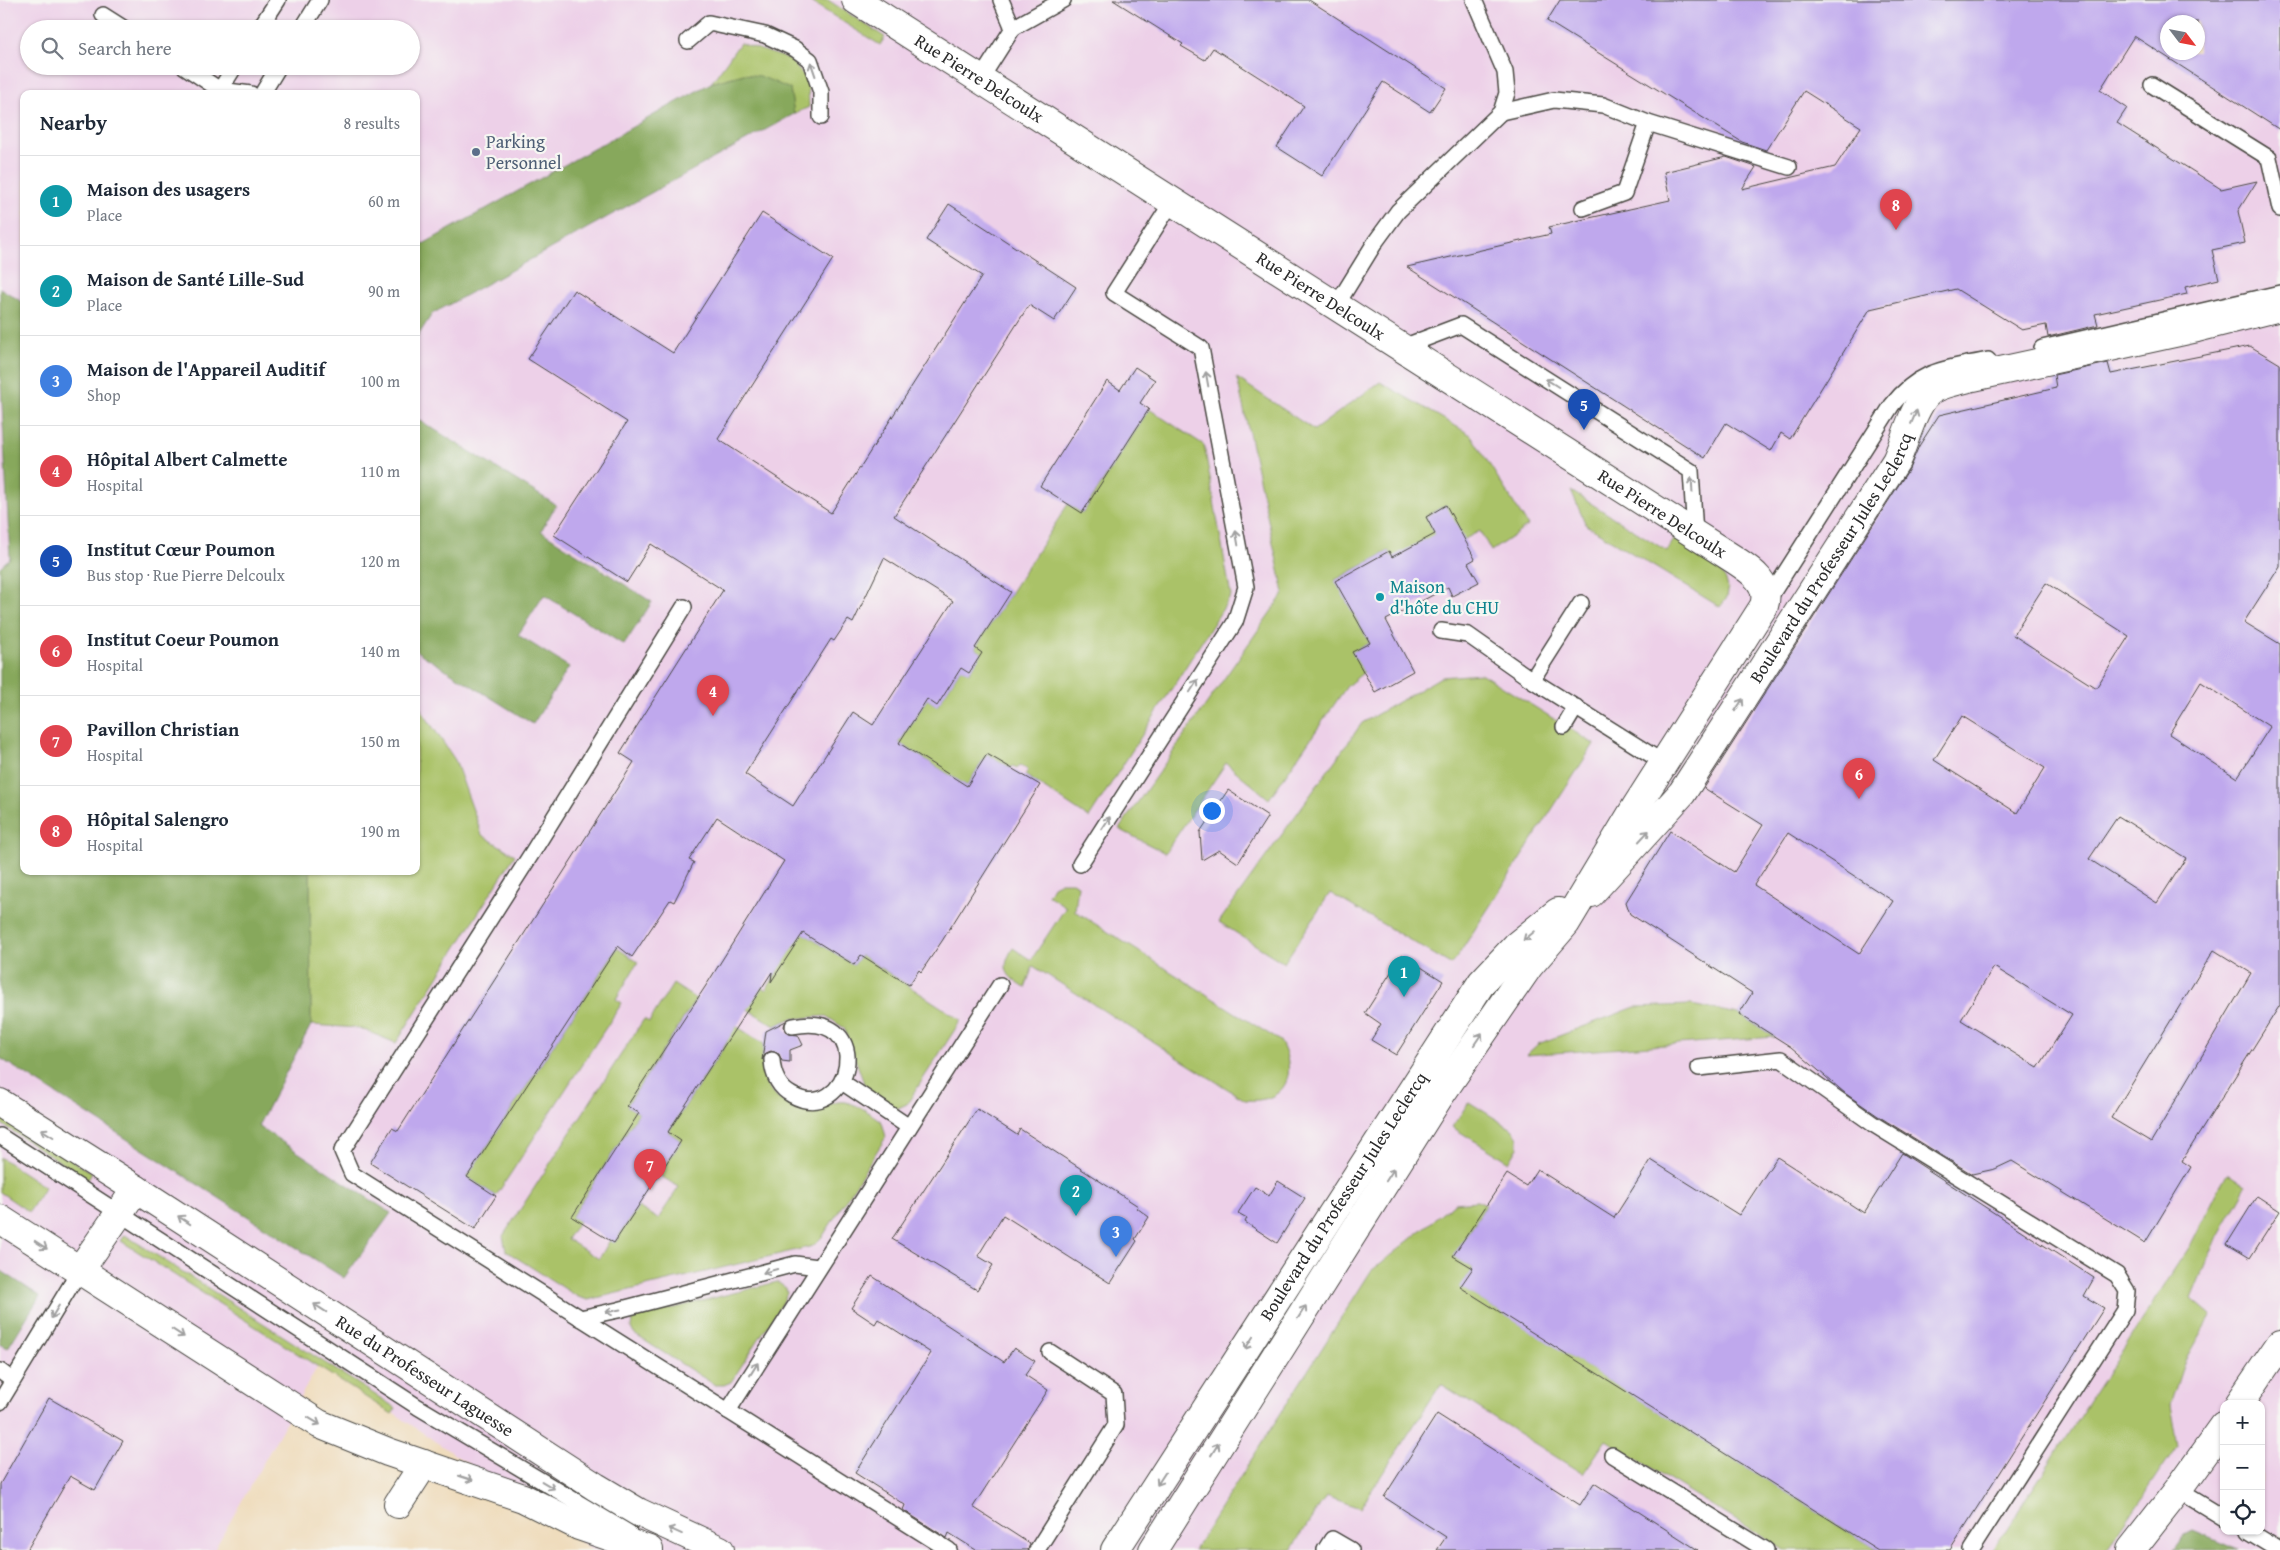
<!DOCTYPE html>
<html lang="en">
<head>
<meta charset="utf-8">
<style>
  :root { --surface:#fff; --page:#f2f2f3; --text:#1f2937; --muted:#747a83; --line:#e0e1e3; --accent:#2563eb }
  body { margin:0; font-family:"Gentium Book Plus",serif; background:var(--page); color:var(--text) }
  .controls { position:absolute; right:15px; bottom:15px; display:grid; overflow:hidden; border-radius:10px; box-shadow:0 1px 4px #0004 }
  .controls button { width:45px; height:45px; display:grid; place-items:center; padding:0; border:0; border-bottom:1px solid var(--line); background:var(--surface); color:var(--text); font:25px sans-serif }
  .compass { position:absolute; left:2160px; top:15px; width:45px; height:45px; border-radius:50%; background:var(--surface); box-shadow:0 1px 4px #0004; rotate:122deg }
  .you { position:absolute; left:1211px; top:810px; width:18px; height:18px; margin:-12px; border:4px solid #fff; border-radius:50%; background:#1a73e8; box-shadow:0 0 0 8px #1a73e833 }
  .badge { display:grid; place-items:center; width:32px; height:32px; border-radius:50%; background:var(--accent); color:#fff; font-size:16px; font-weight:700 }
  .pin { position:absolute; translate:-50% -41px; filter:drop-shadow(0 1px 2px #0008) }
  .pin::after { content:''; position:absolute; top:26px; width:18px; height:15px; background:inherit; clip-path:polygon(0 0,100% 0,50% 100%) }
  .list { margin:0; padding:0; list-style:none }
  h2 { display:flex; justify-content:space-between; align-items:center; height:65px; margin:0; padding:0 20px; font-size:21px }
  h2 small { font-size:16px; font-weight:400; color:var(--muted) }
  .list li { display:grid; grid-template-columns:32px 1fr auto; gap:15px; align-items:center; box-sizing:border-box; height:90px; padding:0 20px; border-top:1px solid var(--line) }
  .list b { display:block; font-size:19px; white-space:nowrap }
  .list p { margin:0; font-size:16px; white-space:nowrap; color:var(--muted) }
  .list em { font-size:16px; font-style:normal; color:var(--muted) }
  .icon { flex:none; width:28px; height:28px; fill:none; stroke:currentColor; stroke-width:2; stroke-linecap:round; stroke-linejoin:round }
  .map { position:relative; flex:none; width:2280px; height:1550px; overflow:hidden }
  .search { position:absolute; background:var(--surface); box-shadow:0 1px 4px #0004; left:20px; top:20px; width:400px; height:55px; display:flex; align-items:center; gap:12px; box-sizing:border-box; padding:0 18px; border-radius:28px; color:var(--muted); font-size:19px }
  .panel { position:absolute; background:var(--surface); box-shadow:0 1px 4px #0004; left:20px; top:90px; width:400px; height:785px; border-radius:10px }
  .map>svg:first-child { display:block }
  .built { fill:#edd0e8; fill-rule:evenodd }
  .green { fill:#aac267; stroke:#6a7649 }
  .forest { fill:#87a85c; stroke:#596a44 }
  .building { fill:#bfa8ed; fill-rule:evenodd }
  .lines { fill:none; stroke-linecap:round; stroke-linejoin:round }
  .service-casing { stroke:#484641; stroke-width:18 }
  .minor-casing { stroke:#484641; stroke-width:30 }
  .tertiary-casing { stroke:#484641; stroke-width:30 }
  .service { stroke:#fff; stroke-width:15 }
  .minor { stroke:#fff; stroke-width:28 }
  .tertiary { stroke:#fff; stroke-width:28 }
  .oneway { stroke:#a0a0a0 }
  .service-dot { fill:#5c6f8a; stroke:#f6f6f2; stroke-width:2 }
  .culture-dot { fill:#0f9aa8; stroke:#f6f6f2; stroke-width:2 }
  .labels { text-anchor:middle; stroke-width:4.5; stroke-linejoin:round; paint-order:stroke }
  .street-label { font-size:18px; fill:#2b2b2b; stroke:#f6f6f2 }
  .service-label { font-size:18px; fill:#4e5e75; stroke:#f6f6f2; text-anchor:start }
  .culture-label { font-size:18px; fill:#0d838f; stroke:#f6f6f2; text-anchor:start }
</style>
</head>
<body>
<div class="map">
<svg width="2280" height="1550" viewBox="0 0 2280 1550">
  <rect width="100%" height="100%" fill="#f6f6f2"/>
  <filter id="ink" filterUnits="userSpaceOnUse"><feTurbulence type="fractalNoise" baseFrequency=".02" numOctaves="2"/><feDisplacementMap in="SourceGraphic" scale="10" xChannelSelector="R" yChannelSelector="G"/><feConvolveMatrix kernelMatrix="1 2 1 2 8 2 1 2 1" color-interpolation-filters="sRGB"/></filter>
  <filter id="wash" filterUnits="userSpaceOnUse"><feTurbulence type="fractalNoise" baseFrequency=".0096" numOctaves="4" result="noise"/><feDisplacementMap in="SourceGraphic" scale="20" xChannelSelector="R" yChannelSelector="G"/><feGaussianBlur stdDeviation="1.12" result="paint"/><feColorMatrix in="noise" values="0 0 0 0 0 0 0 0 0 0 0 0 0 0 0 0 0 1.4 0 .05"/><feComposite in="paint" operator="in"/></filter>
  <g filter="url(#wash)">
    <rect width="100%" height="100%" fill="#efdcbc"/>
    <path class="built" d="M0,0H2280V1550H593L320,1362L214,1550H0ZM2168,22H2198V52H2168ZM29,29H411V66H29ZM24,94H416V871H24ZM2224,1404H2261V1531H2224Z"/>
    <g class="green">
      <polygon points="808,0 828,0 885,37 880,45"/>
      <polygon points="740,43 789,59 808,80 809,107 794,114 790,89 744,74 711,83"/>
      <polygon points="1237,378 1314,430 1380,382 1471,435 1528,526 1491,551 1480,531 1459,542 1446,505 1426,516 1438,539 1398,568 1389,551 1335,580 1370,643 1353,652 1364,672 1347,686 1269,799 1226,763 1165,853 1119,829 1284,593"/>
      <polygon points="1149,409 1204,445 1231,596 1089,818 1025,775 1028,770 1020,765 1017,768 1013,766 1011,768 987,754 967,786 899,743 927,699 937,706 961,668 969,673 982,653 975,648 1068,504 1083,513"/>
      <path d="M1571,491L1667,551L1675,538C1693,549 1735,570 1727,597C1726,600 1722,604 1720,607L1586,525Z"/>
      <polygon points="1482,674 1594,744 1452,965 1330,893 1284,963 1219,922 1362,723 1441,677"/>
      <polygon points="416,702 455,760 482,835 515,855 396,1043 359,1028 311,1025 310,871 416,871"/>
      <path d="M1061,882H1072L1078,885L1075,911L1280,1041C1299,1074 1286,1104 1245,1100L1033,966L1025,988C1006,976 1000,969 1013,948L1031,960L1066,907L1048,895L1053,886Z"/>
      <polygon points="795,928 854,965 861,955 961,1020 907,1104 896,1109 866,1089 844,1028 826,1016 790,1019 775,1026 744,1007 758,985 766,990 778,971"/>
      <polygon points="617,948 638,962 616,999 622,1003 496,1196 467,1177"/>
      <path d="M673,984L696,999L627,1106L639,1113L572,1216L579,1221L567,1239L599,1259L610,1240L615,1242L638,1207L658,1219L679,1187L659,1175L681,1141L668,1132L726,1044L733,1024L764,1044C763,1055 761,1068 765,1079C770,1097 792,1111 811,1109C822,1108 834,1100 845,1102C860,1105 870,1113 882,1122L886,1137L823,1236L813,1246L588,1300L578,1297L506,1251L503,1236L644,1019L649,1022Z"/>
      <polygon points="1691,1005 1739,1014 1775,1037 1526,1055 1538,1044 1635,1007"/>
      <polygon points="1469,1102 1512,1129 1518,1137 1518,1147 1509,1162 1452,1127"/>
      <polygon points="0,1113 92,1173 88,1180 0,1123"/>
      <polygon points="0,1157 45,1187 29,1212 0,1192"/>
      <polygon points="2227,1173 2246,1186 2218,1236 2192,1299 2211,1315 2185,1360 2170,1405 2177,1446 2107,1550 1993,1550 2190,1246"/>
      <polygon points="1477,1201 1486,1205 1454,1255 1473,1268 1461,1287 1878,1550 1784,1550 1606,1440 1583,1474 1441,1384 1360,1508 1326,1496 1291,1550 1194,1550 1371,1271 1455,1203"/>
      <polygon points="125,1235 396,1408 392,1414 121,1241"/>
      <polygon points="777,1282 786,1288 787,1293 783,1302 731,1382 724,1385 715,1385 634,1334 631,1328 632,1321 638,1317"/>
    </g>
    <g class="forest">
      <polygon points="744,74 760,76 790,89 794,114 432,314 416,339 416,248 711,83"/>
      <polygon points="0,288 24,303 24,871 310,871 311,1025 258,1126 391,1213 344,1278 0,1058 0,567 10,558 0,365"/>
      <polygon points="416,418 556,505 541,531 652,602 624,645 544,595 518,635 569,667 533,724 416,651"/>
      <polygon points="0,1270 40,1296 8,1348 0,1344"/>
      <polygon points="2193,1531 2238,1550 2174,1550 2185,1535"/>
    </g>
    <g id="blocks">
      <g class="building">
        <polygon points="1113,0 1309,0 1446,88 1430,112 1383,82 1322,176 1277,147 1304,106 1213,48 1205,60 1181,46 1183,44"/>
        <path d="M1560,0H2280V130L2134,36L2100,90L2127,108L2117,123L2221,189L2257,181L2238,211L2245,243L2212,250L2219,279L2185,287L2187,294L2095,314L2098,325L2048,337L2046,325L2022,330L1956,289L1870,309L1790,439L1781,433L1771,451L1726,423L1705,458L1407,267L1551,234L1549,227L1670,200L1664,172L1726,157L1756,167L1742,189L1835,167L1861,127L1804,91L1766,150L1742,142L1547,21ZM2168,22H2198V52H2168Z"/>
        <path d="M949,204L1076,287L1054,321L1029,305L894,516L1011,592L975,648L982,653L969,673L961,668L937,706L927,699L899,743L967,786L987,754L1040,785L942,941L921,972L919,970L909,985L861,955L854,965L803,933L771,982L772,972L668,1132L681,1141L614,1243L572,1217L639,1113L627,1106L707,984L784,861L717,817L689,860L694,862L674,902L670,900L632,957L618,946L467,1177L496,1196L475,1229L370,1163L392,1128L398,1131L634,762L620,753L723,590L651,544L627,582L554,535L627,422L528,359L574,290L673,353L762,213L833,259L718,439L831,513L982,276L926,240ZM884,558L953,601L873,725L853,712L793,806L745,774L831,639L834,641L848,620L853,623Z"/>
        <path d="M2250,346L2280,364V566L2244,622L2280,644V1005L2182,1161L2191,1167L2145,1243L2012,1161L1995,1169L1972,1174L1878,1116L1846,1094L1791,1047L1739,1014L1752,993L1630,914L1626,902L1670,831L1734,872L1763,825L1704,788L1909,469L1919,446L1939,415L2056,388L2054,375L2108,363L2111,374ZM2046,583L2129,636L2096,688L2013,635ZM2201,682L2270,727L2237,778L2169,734ZM1962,716L2045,768L2017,813L1934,760ZM2118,816L2186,858L2157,903L2089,859ZM1788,833L1893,901L1859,954L1754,885ZM2214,950L2251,973L2151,1142L2111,1118ZM1994,967L2072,1015L2038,1068L1961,1020Z"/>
        <polygon points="1135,367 1155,380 1140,403 1149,409 1082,513 1040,486 1107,381 1120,390"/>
        <polygon points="1446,505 1475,559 1468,563 1479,582 1452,596 1448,587 1386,620 1413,671 1375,692 1352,652 1370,643 1335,581 1389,551 1392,557 1435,534 1426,517"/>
        <polygon points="1228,790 1268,816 1238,863 1219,850 1202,860 1200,832"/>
        <polygon points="1402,955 1443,981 1396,1055 1371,1040 1381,1024 1365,1013"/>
        <polygon points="786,1021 784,1026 785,1031 789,1034 798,1035 803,1045 790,1050 790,1062 782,1061 779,1054 771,1051 766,1053 762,1060 766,1031"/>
        <polygon points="977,1109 1017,1135 1020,1129 1138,1206 1137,1208 1149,1217 1135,1239 1137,1241 1110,1283 1003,1215 978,1256 993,1265 977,1290 892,1239"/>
        <polygon points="1902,1153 2094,1278 2084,1296 2104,1308 1950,1550 1878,1550 1460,1287 1473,1268 1453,1256 1507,1174 1526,1186 1537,1169 1614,1218 1651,1160 1739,1215 1777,1157 1864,1213"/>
        <polygon points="1278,1181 1305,1198 1277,1243 1245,1222 1247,1218 1238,1213 1255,1187 1269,1196"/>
        <polygon points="2257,1196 2280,1211 2250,1258 2227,1244"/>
        <polygon points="872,1276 1004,1362 1014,1348 1035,1361 1025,1375 1048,1390 973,1507 1030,1544 1028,1550 976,1550 949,1533 947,1538 903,1510 905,1505 855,1473 931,1353 878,1319 875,1324 851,1308"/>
        <polygon points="49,1398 123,1441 95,1490 70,1476 27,1550 0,1550 0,1484"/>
        <polygon points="1437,1414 1580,1505 1594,1483 1698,1550 1437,1550 1446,1537 1384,1497"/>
      </g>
    </g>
  </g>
  <g filter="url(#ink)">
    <use href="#blocks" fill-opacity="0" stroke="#484641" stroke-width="1"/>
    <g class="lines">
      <defs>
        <g id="service">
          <polyline points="103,15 125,29"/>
          <polyline points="1013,28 1063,0"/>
          <polyline points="259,29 278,0"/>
          <polyline points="302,29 320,0"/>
          <polyline points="688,41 709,23 765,35 795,49 810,60 821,92 821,117"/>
          <polyline points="184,66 220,90 251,94"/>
          <polyline points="980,80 1013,28 1001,0"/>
          <polyline points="2152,85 2269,158 2280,209"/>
          <polyline points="220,90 235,66"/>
          <polyline points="262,94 279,66"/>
          <polyline points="1501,112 1554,100 1603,105 1648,123 1789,167"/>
          <polyline points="1583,208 1624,193 1648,123"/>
          <polyline points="1336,306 1376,241 1398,211 1501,112 1507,93 1505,72 1474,0"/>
          <polyline points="1403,347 1461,325 1691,471 1695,534"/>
          <polyline points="2042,348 2280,293"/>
          <path d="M1766,603L1892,405C1920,369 1946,369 1988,360"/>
          <polyline points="684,607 532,853 342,1151 352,1174 949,1550"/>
          <polyline points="1441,631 1468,635 1532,680 1581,603"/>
          <polyline points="1532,680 1664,763"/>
          <polyline points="1564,727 1576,707"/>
          <polyline points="1080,864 1235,622 1246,587 1201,348 1114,293 1172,202"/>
          <path d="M772,1060C773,1075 779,1088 792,1095C850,1127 879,1009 793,1026"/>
          <polyline points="1699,1068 1781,1059 1873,1124 2117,1275 2127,1291 2125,1310 1971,1550"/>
          <polyline points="842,1082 909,1127"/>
          <polyline points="0,1136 418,1407 629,1533"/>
          <polyline points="580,1318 618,1310 795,1264 818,1267"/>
          <polyline points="0,1371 12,1380"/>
          <polyline points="0,1402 80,1270"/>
          <polyline points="728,1411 1000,985"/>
          <polyline points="1612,1455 1766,1550"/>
          <polyline points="2178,1490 2224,1518"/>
          <polyline points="2247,1531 2278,1550"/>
          <polyline points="1037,1550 1116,1425 1114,1394 1050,1352"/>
          <polyline points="1325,1550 1332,1539 1351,1550"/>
        </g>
        <g id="minor">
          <path id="s1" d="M1591,893L1682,793L1896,461C1905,442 1913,407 1928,393C1939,383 1959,381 1973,377L2197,328L2280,307"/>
          <path id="s2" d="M0,1103L136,1189L596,1487L638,1512L720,1550"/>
          <polyline points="0,1219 319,1424 388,1452 523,1498 579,1526 649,1550"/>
          <polyline points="80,1270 136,1189"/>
          <polyline points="2239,1404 2280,1344"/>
          <polyline points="398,1504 424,1464"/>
          <polyline points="2131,1550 2178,1490 2224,1426"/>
        </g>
        <g id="tertiary">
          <path id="s3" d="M856,0L1735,560C1752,571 1771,584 1764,606L1637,805L1566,923L1529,966L1439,1097L1153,1550"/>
          <path id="s4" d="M1115,1550L1482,982L1516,946L1558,912"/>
        </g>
      </defs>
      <use href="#service" class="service-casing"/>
      <use href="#minor" class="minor-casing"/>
      <use href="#tertiary" class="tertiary-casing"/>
      <use href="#service" class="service"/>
      <use href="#minor" class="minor"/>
      <use href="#tertiary" class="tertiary"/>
    </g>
    <defs><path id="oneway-shaft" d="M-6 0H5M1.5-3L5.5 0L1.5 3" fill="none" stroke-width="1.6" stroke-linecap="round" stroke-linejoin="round" transform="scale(1.25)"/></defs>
    <g class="oneway">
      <use href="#oneway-shaft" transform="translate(813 69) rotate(-109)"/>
      <use href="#oneway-shaft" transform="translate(1207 379) rotate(-100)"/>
      <use href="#oneway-shaft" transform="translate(1552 383) rotate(-148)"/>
      <use href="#oneway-shaft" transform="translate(1914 417) rotate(-67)"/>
      <use href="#oneway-shaft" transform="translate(1692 485) rotate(-93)"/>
      <use href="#oneway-shaft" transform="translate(1237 538) rotate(-100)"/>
      <use href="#oneway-shaft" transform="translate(1194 686) rotate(-57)"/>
      <use href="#oneway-shaft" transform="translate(1739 705) rotate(-57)"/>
      <use href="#oneway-shaft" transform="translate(1106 823) rotate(-57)"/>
      <use href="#oneway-shaft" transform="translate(1644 836) rotate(-47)"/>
      <use href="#oneway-shaft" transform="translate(1529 936) rotate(141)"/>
      <use href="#oneway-shaft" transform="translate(1478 1039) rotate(-56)"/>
      <use href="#oneway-shaft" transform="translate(47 1133) rotate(-148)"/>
      <use href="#oneway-shaft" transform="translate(1390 1175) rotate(-57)"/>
      <use href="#oneway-shaft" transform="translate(184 1220) rotate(-147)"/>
      <use href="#oneway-shaft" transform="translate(41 1245) rotate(33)"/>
      <use href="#oneway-shaft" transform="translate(770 1271) rotate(165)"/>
      <use href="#oneway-shaft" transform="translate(320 1308) rotate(-147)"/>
      <use href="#oneway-shaft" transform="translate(613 1311) rotate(168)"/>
      <use href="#oneway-shaft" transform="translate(55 1312) rotate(121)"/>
      <use href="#oneway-shaft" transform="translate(1302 1312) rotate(-57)"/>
      <use href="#oneway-shaft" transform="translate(178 1333) rotate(33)"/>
      <use href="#oneway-shaft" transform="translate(1249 1343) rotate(123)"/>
      <use href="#oneway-shaft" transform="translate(754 1369) rotate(-58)"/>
      <use href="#oneway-shaft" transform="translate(314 1421) rotate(31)"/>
      <use href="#oneway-shaft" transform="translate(1215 1449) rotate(-58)"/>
      <use href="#oneway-shaft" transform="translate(466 1478) rotate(18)"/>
      <use href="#oneway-shaft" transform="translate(1161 1479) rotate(123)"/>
      <use href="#oneway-shaft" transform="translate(548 1485) rotate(31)"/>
      <use href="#oneway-shaft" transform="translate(675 1531) rotate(-156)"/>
    </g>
  </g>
  <circle class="service-dot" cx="476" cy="152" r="5"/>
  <circle class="culture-dot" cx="1380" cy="597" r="5"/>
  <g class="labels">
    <g class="street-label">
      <text dy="6" stroke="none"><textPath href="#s3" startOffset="146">Rue Pierre Delcoulx</textPath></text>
      <text dy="6" stroke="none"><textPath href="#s3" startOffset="551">Rue Pierre Delcoulx</textPath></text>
      <text dy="6" stroke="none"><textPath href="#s3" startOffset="956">Rue Pierre Delcoulx</textPath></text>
      <text dy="6" stroke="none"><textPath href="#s1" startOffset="414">Boulevard du Professeur Jules Leclercq</textPath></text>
      <text dy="6" stroke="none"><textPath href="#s4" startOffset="421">Boulevard du Professeur Jules Leclercq</textPath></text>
      <text dy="6" stroke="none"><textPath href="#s2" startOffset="505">Rue du Professeur Laguesse</textPath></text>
    </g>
    <g class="service-label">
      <text x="486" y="148">Parking<tspan x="486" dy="21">Personnel</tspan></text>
    </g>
    <g class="culture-label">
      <text x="1390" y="593">Maison<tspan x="1390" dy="21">d'hôte du CHU</tspan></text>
    </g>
  </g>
</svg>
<div class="controls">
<button>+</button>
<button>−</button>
<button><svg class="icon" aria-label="locate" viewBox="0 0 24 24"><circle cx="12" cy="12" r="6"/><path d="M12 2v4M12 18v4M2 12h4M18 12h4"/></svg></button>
</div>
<svg class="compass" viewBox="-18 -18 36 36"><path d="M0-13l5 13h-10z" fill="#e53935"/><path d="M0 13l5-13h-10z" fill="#747a83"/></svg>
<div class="you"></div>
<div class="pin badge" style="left:1404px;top:997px;background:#0f9aa8">1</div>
<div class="pin badge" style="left:1076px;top:1216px;background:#0f9aa8">2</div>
<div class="pin badge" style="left:1116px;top:1257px;background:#3f7fe0">3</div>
<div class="pin badge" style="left:713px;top:716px;background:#e0444e">4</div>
<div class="pin badge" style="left:1584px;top:430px;background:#1a4fb4">5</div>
<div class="pin badge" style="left:1859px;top:799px;background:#e0444e">6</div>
<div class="pin badge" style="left:650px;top:1190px;background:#e0444e">7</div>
<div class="pin badge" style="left:1896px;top:230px;background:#e0444e">8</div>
<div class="search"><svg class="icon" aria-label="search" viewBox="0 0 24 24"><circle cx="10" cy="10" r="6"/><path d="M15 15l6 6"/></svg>Search here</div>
<section class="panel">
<h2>Nearby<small>8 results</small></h2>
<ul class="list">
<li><span class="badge" style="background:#0f9aa8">1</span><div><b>Maison des usagers</b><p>Place</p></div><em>60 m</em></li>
<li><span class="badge" style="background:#0f9aa8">2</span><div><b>Maison de Santé Lille-Sud</b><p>Place</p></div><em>90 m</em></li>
<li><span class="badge" style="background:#3f7fe0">3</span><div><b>Maison de l'Appareil Auditif</b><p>Shop</p></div><em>100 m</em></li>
<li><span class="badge" style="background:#e0444e">4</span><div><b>Hôpital Albert Calmette</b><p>Hospital</p></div><em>110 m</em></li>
<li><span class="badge" style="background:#1a4fb4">5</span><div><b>Institut Cœur Poumon</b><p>Bus stop · Rue Pierre Delcoulx</p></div><em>120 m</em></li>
<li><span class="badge" style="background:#e0444e">6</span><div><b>Institut Coeur Poumon</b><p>Hospital</p></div><em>140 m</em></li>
<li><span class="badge" style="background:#e0444e">7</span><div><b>Pavillon Christian</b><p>Hospital</p></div><em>150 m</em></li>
<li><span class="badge" style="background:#e0444e">8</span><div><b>Hôpital Salengro</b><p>Hospital</p></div><em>190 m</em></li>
</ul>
</section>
</div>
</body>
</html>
